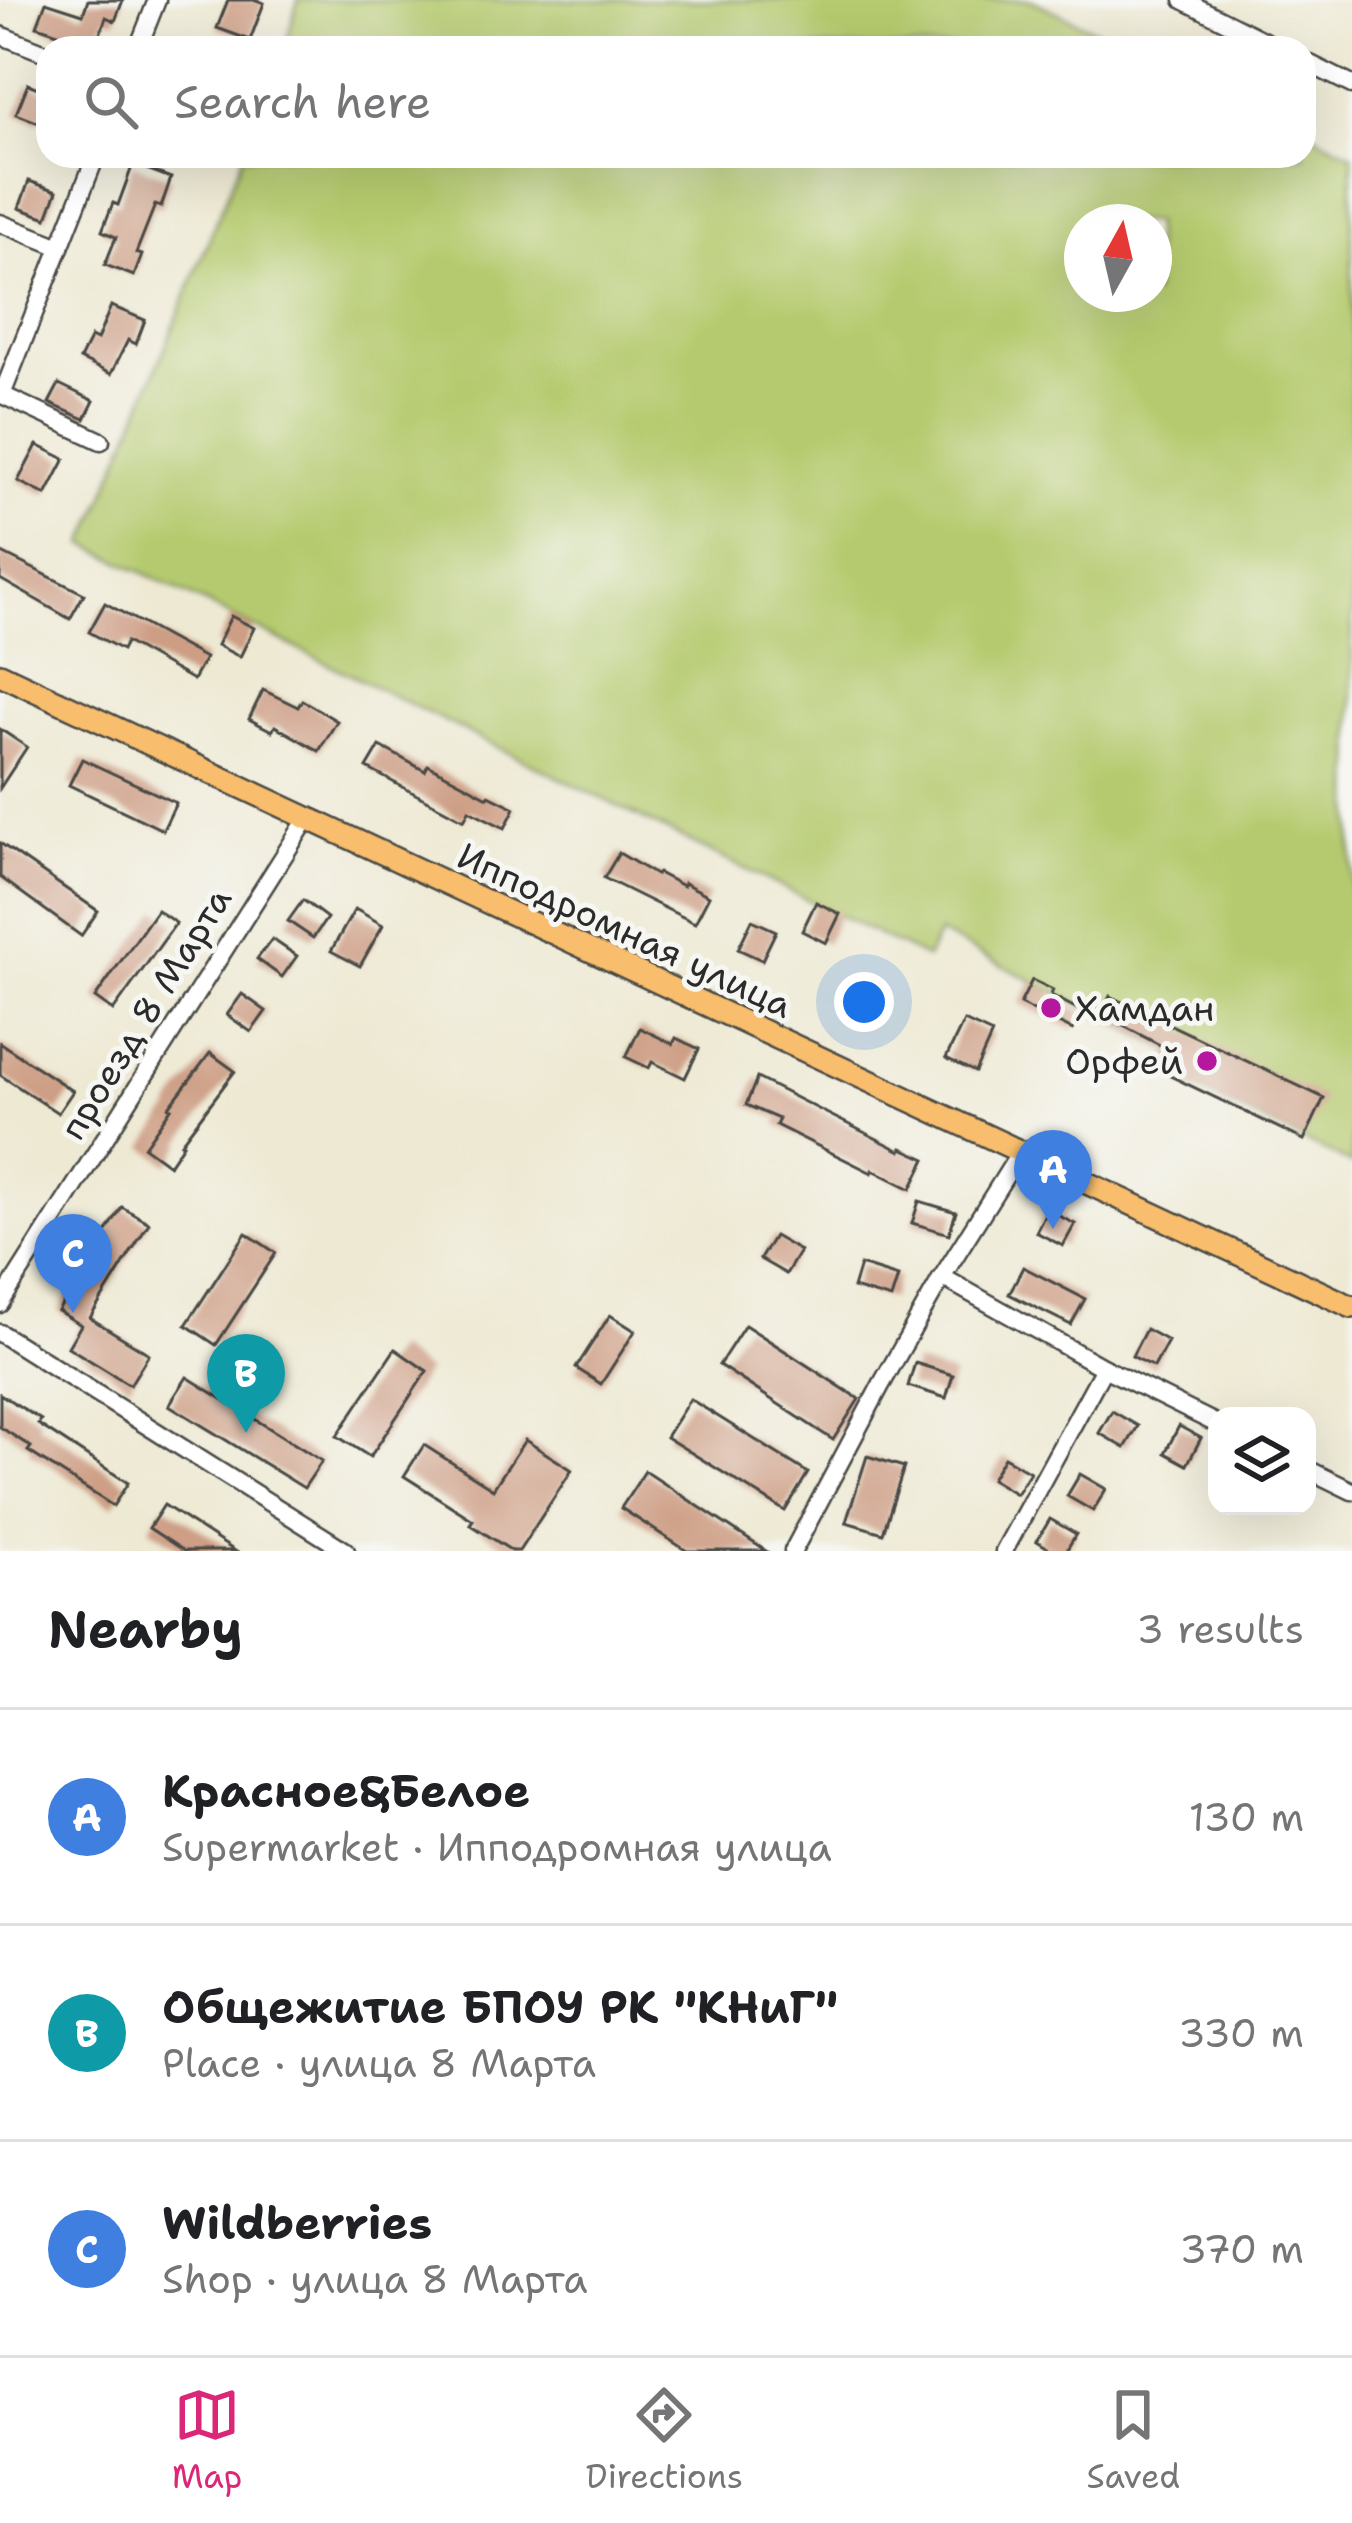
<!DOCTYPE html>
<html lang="en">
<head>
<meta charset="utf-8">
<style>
  :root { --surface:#fff; --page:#f6f6f6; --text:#202124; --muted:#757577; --line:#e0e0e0; --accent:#db2777 }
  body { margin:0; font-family:"Shantell Sans",sans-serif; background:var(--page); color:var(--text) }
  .controls { position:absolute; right:36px; bottom:36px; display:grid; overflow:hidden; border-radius:24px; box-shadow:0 12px 48px #0002 }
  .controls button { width:108px; height:108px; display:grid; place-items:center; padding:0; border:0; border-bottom:3px solid var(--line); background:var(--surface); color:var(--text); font:60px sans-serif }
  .compass { position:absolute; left:1064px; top:204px; width:108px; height:108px; border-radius:50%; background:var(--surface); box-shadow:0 12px 48px #0002; rotate:8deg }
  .you { position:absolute; left:864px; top:1002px; width:42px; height:42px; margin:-30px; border:9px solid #fff; border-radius:50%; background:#1a73e8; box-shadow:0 0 0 18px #1a73e833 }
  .badge { display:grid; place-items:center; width:78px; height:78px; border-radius:50%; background:var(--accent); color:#fff; font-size:39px; font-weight:700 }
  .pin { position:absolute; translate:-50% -99px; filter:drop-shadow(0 3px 6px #0008) }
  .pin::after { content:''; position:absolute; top:63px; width:42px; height:36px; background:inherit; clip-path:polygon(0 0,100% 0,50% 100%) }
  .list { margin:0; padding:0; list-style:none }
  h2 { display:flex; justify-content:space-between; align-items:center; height:156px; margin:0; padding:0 48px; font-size:51px }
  h2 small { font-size:39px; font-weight:400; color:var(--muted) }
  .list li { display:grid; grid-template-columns:78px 1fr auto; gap:36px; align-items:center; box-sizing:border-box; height:216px; padding:0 48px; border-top:3px solid var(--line) }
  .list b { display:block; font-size:45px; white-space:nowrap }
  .list p { margin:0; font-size:39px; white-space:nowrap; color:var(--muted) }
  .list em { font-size:39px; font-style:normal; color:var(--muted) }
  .icon { flex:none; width:66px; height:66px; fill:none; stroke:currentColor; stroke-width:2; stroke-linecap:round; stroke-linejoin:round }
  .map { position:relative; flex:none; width:1352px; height:1551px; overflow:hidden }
  .search { position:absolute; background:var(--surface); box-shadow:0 12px 48px #0002; left:36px; right:36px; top:36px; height:132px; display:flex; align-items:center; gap:30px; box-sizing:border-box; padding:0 42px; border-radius:36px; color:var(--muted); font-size:45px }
  .sheet { height:804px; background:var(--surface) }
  nav { display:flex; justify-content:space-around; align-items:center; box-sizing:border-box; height:168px; border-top:3px solid var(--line); background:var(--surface); font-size:33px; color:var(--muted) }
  nav a { display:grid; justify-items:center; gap:6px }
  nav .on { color:var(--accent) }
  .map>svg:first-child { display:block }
  .green { fill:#b5ca6e; stroke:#707a4c; stroke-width:3; fill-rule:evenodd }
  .building { fill:#cd9d84 }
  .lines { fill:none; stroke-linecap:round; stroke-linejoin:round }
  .minor-casing { stroke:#484844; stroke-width:21 }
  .major-casing { stroke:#484844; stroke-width:26 }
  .minor { stroke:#fff; stroke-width:16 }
  .major { stroke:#f9be6d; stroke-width:21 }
  .poi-dot { fill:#b5179e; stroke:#f6f6f2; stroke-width:4.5 }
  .labels { text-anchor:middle; stroke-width:10; stroke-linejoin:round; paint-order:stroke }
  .street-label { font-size:36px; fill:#2b2b2b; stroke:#f6f6f2 }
  .poi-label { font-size:36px; fill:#2b2b2b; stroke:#f6f6f2; text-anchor:start }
</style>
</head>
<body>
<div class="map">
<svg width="1352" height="1551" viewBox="0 0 1352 1551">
  <rect width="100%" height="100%" fill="#f6f6f2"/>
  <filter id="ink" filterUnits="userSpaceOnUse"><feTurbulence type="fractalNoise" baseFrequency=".00833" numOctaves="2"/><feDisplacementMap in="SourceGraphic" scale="24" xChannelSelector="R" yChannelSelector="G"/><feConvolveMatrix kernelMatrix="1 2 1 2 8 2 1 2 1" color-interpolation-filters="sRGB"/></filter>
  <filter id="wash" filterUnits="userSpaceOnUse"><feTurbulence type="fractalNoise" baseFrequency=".004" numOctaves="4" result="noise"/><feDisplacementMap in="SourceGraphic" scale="48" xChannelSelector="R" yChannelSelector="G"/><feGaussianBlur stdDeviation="2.7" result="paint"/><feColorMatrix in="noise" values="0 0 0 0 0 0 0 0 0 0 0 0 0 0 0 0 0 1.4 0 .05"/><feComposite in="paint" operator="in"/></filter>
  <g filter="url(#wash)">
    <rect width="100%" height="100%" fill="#eee9d3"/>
    <g class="green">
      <polygon points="298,0 1031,0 1134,48 285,48"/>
      <path d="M1304,130L1352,154V1164L1162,1072L1171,1051L939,933L926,958L85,544L243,156H1304ZM1082,222H1154V294H1082Z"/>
    </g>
    <g id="blocks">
      <g class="building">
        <polygon points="88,0 123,0 115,21 106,17 96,46 37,26 46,2 83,14"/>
        <polygon points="228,0 257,0 264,3 250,40 217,28"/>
        <polygon points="28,84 48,92 48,102 39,123 16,114"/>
        <polygon points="133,164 171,178 161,207 155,205 136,253 142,255 134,276 105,265 116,237 102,231 113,203 118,205"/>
        <polygon points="29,181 57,191 47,218 19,208"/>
        <polygon points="111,306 145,320 136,344 128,340 111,374 80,359 91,337 97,340"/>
        <polygon points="59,384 94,401 85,419 49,403"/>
        <polygon points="37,445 65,459 46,495 18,481"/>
        <polygon points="0,552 84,594 70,619 0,579"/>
        <polygon points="105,603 205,658 193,680 126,642 122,650 89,632"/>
        <polygon points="231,616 254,628 240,657 217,645"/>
        <polygon points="263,690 298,707 302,700 337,721 319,751 275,726 272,731 249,719"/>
        <polygon points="0,729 27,747 0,788"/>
        <polygon points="380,746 425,771 428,765 488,797 489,795 515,808 505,828 469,810 464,820 367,768"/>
        <polygon points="82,759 176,803 163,830 69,785"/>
        <polygon points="0,843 98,911 81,936 0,877"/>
        <polygon points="619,853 656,875 658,873 683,886 684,883 709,896 695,923 604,878"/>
        <polygon points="303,900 327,918 313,938 288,921"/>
        <polygon points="816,902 840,914 826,943 802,931"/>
        <polygon points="355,909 383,925 360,966 331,951"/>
        <polygon points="157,910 176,923 113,1011 95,998"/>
        <polygon points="752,920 776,931 762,960 738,949"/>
        <polygon points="272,939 297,956 282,977 257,959"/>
        <polygon points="1032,980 1053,990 1051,995 1083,1012 1073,1030 1020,1004"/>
        <polygon points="242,994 266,1011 251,1032 227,1015"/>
        <polygon points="1110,996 1324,1098 1304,1140 1162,1072 1171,1051 1101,1014"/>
        <polygon points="964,1021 992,1034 975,1072 946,1058"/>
        <polygon points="640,1028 673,1044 676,1038 699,1049 685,1078 652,1062 649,1068 626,1057"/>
        <polygon points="0,1043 73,1091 58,1113 0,1075"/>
        <polygon points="210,1053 235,1071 181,1143 183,1144 169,1165 144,1147 171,1108 169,1107"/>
        <polygon points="757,1078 901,1151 902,1148 926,1159 911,1189 873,1170 872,1173 776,1125 779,1119 746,1105"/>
        <polygon points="919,1201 956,1212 949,1234 912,1223"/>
        <polygon points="122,1207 149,1223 90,1318 149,1354 130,1385 68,1347 81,1325 58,1311"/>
        <polygon points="1047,1210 1075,1224 1063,1246 1036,1232"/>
        <polygon points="246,1233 276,1253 216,1345 186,1325"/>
        <polygon points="774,1236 800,1251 786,1274 760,1259"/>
        <polygon points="860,1265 898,1277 891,1299 853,1288"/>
        <polygon points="1023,1267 1085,1299 1071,1325 1009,1294"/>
        <polygon points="610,1315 635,1331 601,1384 576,1368"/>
        <polygon points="745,1325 859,1399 833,1440 719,1365"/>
        <polygon points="1146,1329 1168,1341 1154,1367 1132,1356"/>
        <polygon points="395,1349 427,1371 370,1457 337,1436"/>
        <polygon points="915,1363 953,1375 946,1398 908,1386"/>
        <polygon points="187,1377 322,1461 304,1488 169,1405"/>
        <polygon points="0,1394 41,1420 38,1424 128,1483 113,1506 28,1451 31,1447 0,1427"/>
        <polygon points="690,1399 808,1473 785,1511 666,1437"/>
        <polygon points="1112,1411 1138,1426 1125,1448 1099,1433"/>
        <polygon points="1179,1426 1201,1438 1187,1465 1165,1453"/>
        <polygon points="525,1440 572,1470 519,1551 512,1551 470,1524 473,1520 404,1476 424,1445 493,1489"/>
        <polygon points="867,1456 904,1467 883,1533 846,1522"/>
        <polygon points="1004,1457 1030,1472 1016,1494 991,1479"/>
        <polygon points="645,1471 766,1551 687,1551 621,1508"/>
        <polygon points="1080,1474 1106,1489 1093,1511 1067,1496"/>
        <polygon points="164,1505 235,1551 184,1551 149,1528"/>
        <polygon points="1050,1519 1076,1534 1066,1551 1053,1551 1037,1541"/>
      </g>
    </g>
  </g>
  <g filter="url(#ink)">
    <use href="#blocks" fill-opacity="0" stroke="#484844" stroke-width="3"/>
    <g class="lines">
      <defs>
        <g id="minor">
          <polyline points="1183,0 1278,48"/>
          <polyline points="0,35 48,54"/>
          <polyline points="138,48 157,0"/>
          <polyline points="1304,61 1352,85"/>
          <polyline points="0,223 60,247"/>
          <polyline points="0,394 101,441"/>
          <polyline points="2,395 96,156"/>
          <polyline points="942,1277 1104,1368 1217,1424"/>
          <polyline points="0,1304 307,819"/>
          <polyline points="0,1333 346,1551"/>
          <polyline points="1307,1469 1352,1491"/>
          <polyline points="793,1551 881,1385 942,1277 1021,1151"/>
          <polyline points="1004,1551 1104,1368"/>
        </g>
        <polyline id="major" points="0,674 1352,1307"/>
      </defs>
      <use href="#minor" class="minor-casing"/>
      <use href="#major" class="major-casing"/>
      <use href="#minor" class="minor"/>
      <use href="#major" class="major"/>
    </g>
  </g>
  <g class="poi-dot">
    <circle cx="1051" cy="1008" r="12"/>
    <circle cx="1207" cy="1061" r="12"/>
  </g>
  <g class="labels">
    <g class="street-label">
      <text transform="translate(625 930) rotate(25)" y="13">Ипподромная улица</text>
      <text transform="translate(145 1013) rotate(-58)" y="13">проезд 8 Марта</text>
    </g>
    <g class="poi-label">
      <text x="1075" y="1021">Хамдан</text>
      <text x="1183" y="1074" text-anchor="end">Орфей</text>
    </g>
  </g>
</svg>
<div class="controls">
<button><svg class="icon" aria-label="layers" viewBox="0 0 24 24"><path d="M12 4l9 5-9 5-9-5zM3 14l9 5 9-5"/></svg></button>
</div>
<svg class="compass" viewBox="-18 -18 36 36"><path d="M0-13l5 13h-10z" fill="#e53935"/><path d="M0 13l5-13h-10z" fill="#757577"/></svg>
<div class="you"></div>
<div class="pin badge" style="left:1053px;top:1229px;background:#3f7fe0">A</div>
<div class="pin badge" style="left:246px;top:1433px;background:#0f9aa8">B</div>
<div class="pin badge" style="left:73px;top:1313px;background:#3f7fe0">C</div>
<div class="search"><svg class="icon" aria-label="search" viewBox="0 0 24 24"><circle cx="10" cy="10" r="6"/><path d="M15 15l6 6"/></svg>Search here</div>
</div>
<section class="sheet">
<h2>Nearby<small>3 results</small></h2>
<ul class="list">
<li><span class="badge" style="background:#3f7fe0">A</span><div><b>Красное&amp;Белое</b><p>Supermarket · Ипподромная улица</p></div><em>130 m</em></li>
<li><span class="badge" style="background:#0f9aa8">B</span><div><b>Общежитие БПОУ РК &quot;КНиГ&quot;</b><p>Place · улица 8 Марта</p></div><em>330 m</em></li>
<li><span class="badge" style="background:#3f7fe0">C</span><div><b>Wildberries</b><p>Shop · улица 8 Марта</p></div><em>370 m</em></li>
</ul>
</section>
<nav>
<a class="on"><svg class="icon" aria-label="map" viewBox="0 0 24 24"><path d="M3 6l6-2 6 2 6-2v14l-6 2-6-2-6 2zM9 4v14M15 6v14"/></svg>Map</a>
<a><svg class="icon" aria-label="directions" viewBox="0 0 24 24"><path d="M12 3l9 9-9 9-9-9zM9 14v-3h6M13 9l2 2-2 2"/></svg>Directions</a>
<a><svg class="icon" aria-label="saved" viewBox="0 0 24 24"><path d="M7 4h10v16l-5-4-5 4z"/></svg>Saved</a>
</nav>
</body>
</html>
